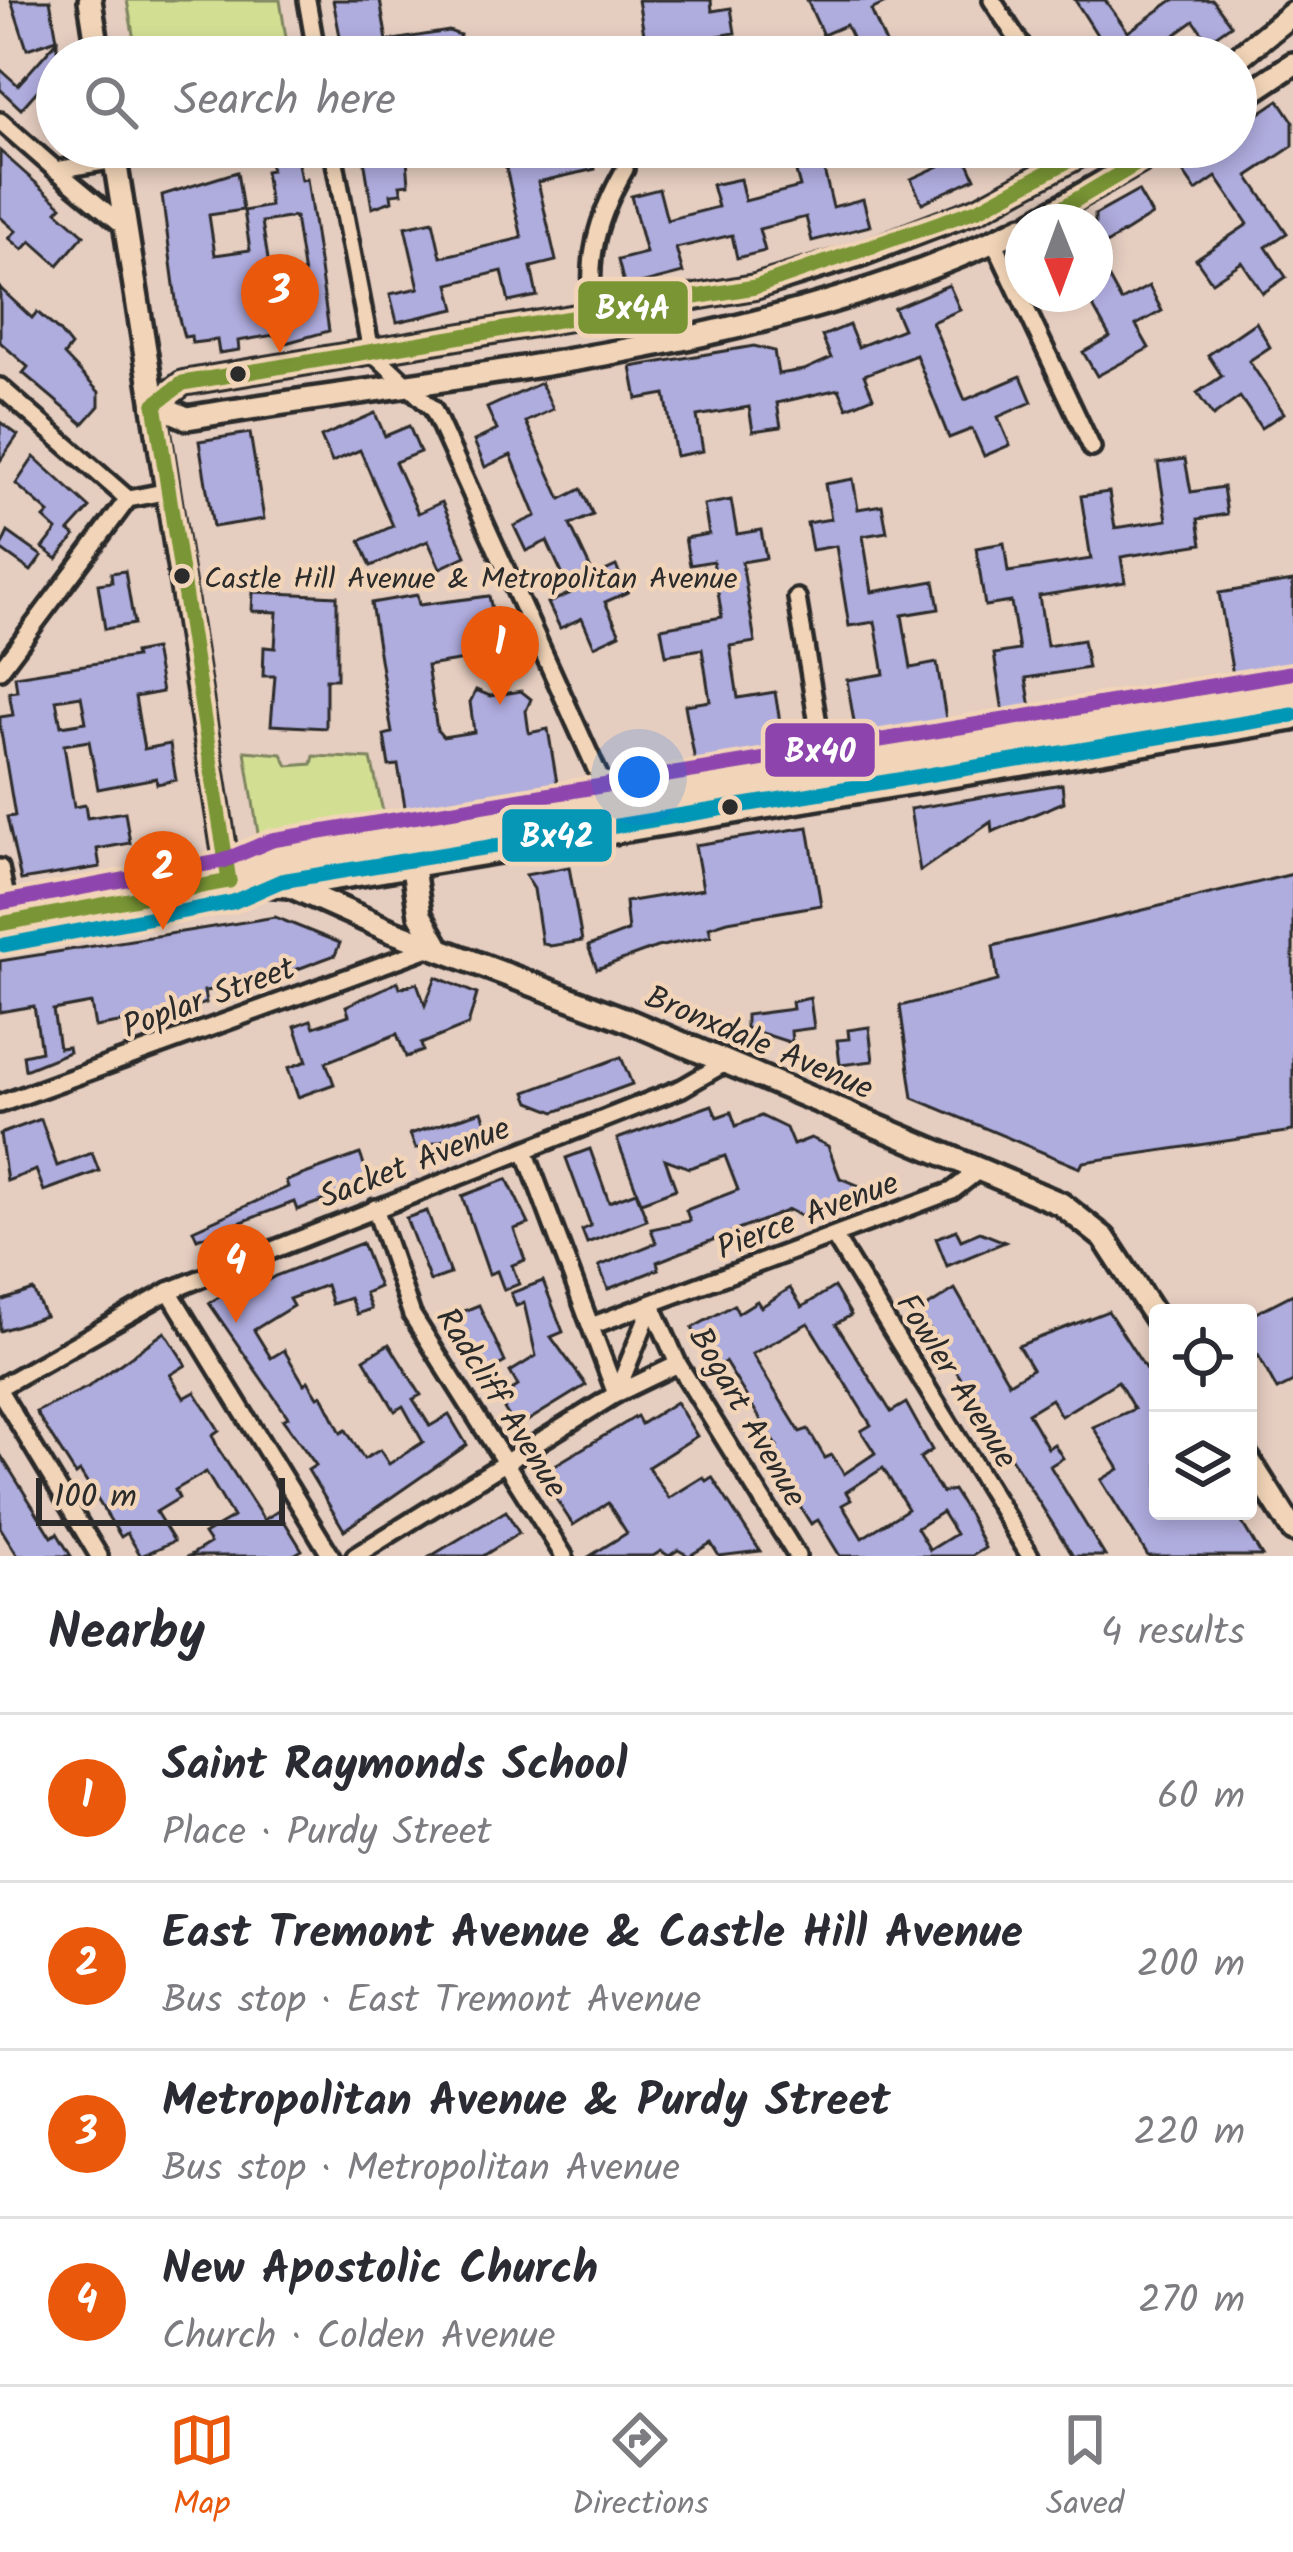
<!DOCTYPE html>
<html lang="en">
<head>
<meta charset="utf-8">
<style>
  :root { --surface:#fff; --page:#f2f2f3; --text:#2b2b33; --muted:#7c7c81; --line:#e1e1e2; --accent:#ea580c }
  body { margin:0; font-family:Kalam,sans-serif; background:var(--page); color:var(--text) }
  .controls { position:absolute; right:36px; bottom:36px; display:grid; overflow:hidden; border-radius:12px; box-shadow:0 6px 18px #0003 }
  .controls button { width:108px; height:108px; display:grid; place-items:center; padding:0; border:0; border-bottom:3px solid var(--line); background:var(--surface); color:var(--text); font:60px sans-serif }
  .compass { position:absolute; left:1005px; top:204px; width:108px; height:108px; border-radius:50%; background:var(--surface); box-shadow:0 6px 18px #0003; rotate:179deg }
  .scale { position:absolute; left:36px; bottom:30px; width:249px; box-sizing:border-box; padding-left:12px; border:6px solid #2b2b2b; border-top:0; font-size:33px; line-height:42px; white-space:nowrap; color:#2b2b2b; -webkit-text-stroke:9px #f2d5b8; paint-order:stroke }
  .you { position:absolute; left:639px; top:777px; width:42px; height:42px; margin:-30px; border:9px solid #fff; border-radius:50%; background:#1a73e8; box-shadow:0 0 0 18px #1a73e833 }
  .badge { display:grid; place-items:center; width:78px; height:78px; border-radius:50%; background:var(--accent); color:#fff; font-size:39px; font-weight:700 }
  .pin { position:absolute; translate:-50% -99px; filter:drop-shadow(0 3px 6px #0008) }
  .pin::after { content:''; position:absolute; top:63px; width:42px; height:36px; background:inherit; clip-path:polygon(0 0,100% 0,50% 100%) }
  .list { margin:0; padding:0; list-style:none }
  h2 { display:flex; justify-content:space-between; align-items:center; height:156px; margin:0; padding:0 48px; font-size:51px }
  h2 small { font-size:39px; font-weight:400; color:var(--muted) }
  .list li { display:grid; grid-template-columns:78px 1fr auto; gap:36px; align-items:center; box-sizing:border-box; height:168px; padding:0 48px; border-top:3px solid var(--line) }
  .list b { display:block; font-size:45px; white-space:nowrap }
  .list p { margin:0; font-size:39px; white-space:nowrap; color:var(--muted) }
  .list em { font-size:39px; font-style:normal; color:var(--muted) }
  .icon { flex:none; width:66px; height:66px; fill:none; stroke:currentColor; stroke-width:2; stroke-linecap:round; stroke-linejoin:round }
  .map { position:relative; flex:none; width:1293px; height:1556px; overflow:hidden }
  .search { position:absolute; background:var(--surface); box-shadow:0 6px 18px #0003; left:36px; right:36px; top:36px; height:132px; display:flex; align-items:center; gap:30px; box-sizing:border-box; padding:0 42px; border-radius:66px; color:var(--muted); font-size:45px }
  .sheet { height:828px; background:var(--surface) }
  nav { display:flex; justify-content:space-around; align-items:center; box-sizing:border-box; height:168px; border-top:3px solid var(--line); background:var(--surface); font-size:33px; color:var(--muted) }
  nav a { display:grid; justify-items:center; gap:6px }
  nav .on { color:var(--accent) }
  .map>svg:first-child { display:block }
  .green { fill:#d2df93; stroke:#7e855f; stroke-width:3 }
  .building { fill:#afacde; stroke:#2b2b2b; stroke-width:3; fill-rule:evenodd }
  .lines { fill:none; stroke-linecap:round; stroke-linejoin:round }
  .street-casing { stroke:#2b2b2b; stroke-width:24 }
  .secondary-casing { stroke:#2b2b2b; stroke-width:30 }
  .street { stroke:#f2d5b8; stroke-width:15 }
  .secondary { stroke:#f2d5b8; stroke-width:21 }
  .bus-1-casing { stroke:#f2d5b8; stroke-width:24 }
  .bus-2-casing { stroke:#f2d5b8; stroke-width:24 }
  .bus-3-casing { stroke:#f2d5b8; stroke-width:24 }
  .bus-1 { stroke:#799534; stroke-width:15 }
  .bus-2 { stroke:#0696b6; stroke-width:15 }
  .bus-3 { stroke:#8e44ad; stroke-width:15 }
  .bus-dot { fill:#2b2b2b; stroke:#f2d5b8; stroke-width:4.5 }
  .labels { text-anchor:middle; stroke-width:9; stroke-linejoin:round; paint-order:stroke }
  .bus-label { font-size:30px; fill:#2b2b2b; stroke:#f2d5b8; text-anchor:start }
  .street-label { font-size:33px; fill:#2b2b2b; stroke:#f2d5b8 }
  .line-badge { stroke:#f2d5b8; stroke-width:4.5 }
  .badge-label { font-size:33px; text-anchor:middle; font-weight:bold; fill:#fff }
</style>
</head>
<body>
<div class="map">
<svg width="1293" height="1556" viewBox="0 0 1293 1556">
  <rect width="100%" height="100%" fill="#e5cdc0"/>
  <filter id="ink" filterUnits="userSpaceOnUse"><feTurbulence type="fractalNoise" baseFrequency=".00833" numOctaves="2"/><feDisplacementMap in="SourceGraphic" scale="24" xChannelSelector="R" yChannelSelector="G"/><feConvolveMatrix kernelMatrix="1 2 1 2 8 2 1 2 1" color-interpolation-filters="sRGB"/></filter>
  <g filter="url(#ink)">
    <g class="green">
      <polygon points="127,0 280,0 289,57 137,57"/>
      <polygon points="245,751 282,754 288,766 312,764 314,756 371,759 386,825 260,846"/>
    </g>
    <g class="building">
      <polygon points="11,0 50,0 57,39 27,49"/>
      <polygon points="333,0 380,0 387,41 449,31 460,35 451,57 344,57"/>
      <polygon points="638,0 711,0 712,11 731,8 735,33 700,39 703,57 674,57 673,46 647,51"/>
      <polygon points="807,0 892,0 871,10 892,57 861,57 846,25 823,35"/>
      <polygon points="1075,0 1105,0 1128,32 1173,0 1213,0 1231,25 1208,41 1194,21 1144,57 1111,57"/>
      <polygon points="557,34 563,57 534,57 530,40"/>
      <polygon points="57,41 57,79 44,83 21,109 0,89 0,69 18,85"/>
      <polygon points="1279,100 1293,121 1293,146 1248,176 1287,233 1266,247 1286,277 1263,293 1242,262 1212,282 1196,259 1248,224 1216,177 1196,191 1180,168 1210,147 1236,147 1236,129"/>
      <polygon points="362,147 406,147 409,184 400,185 402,193 391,194 392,201 372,208"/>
      <polygon points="528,147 590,147 595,169 538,182 556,261 531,267 537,296 509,302 502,271 449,284 455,309 397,322 390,294 419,288 405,227 433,221 441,257 522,238 504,159 529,154"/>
      <polygon points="930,147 961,147 975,178 922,203 911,179 939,166"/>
      <polygon points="819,150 833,207 863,199 870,226 812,241 806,217 759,229 765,251 737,258 732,235 676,248 683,273 625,288 618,260 646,253 631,196 659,189 667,220 718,207 712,185 740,179 745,201 800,187 792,157"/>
      <polygon points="0,151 62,206 57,211 84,235 58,265 31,241 23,250 9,238 16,231 0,217"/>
      <path d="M296,153L301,180L307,179L329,331L282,344L280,334L238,341L239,350L219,353L217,340L192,343L191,336L184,337L178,315L162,195L237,172L243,210L209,215L215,255L250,250L244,211L270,206L265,171L271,170L269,157ZM295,217L306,288L273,290L262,222Z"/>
      <polygon points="1138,191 1152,215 1095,251 1095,215"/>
      <polygon points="1095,253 1121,301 1149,286 1162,311 1136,325 1149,348 1097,376 1083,352 1110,337 1086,294 1095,294"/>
      <polygon points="949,285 960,310 932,322 965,400 1021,376 1032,402 998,417 1010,445 984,456 972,429 949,438 916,355 864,375 873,397 847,408 839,389 777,403 781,427 753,431 749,407 697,416 703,451 676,456 665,394 637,399 631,367 754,346 774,351 778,374 804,370 831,358 822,336 849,325 858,347 903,329 894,308"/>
      <polygon points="0,288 32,318 37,312 59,331 71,346 64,355 99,392 99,406 83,424 23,373 28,367 0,342"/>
      <polygon points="1256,322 1270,347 1249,361 1284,413 1261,428 1240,397 1213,416 1197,393 1222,376 1208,355"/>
      <polygon points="541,383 553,409 526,422 561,499 581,489 593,515 570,525 594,576 616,566 628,592 605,602 620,634 594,646 582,618 560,628 548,603 571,593 547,541 526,551 514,526 536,516 511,455 485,467 474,441 497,430 487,408"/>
      <polygon points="375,413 385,436 409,426 420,452 395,462 418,513 442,502 466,556 440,568 428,541 371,566 360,541 393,526 360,450 332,462 321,437"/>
      <polygon points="0,422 18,435 0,461"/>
      <polygon points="250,433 264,519 213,527 199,441"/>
      <polygon points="34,457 90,508 69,531 75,536 57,559 43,548 57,530 44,518 49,513 16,484"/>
      <polygon points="1185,459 1191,492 1223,487 1227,514 1198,519 1202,544 1121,557 1125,582 1039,596 1047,646 1083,640 1088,668 1026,678 1031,708 1003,712 994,654 1019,650 1011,602 985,606 976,548 1004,543 1008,572 1091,559 1081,496 1109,492 1115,528 1167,520 1158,463"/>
      <polygon points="853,479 858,509 882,505 887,532 863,536 872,592 934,581 939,609 902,615 911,668 937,663 947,725 864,739 856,734 847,680 884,674 875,622 849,626 836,546 812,550 807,523 831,519 825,484"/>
      <polygon points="731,500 737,534 761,530 766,558 742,562 755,642 730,646 738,698 775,692 785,752 696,767 685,705 710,701 702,649 666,655 661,628 722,617 713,561 690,565 685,538 709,534 704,505"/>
      <polygon points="8,532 42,556 31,571 0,549"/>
      <polygon points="125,571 134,624 105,629 98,584 112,582 111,573"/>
      <polygon points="1293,581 1293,665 1233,675 1219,593"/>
      <polygon points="253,592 337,596 337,679 326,679 326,728 271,725 275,676 263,676 264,647 275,648 277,612 252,611"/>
      <polygon points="417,595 419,605 489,596 499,642 498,652 483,657 427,666 437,730 443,737 474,732 470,702 476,690 490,696 521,691 531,699 526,711 529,733 548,729 557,783 406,813 398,765 389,766 384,735 392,733 371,603"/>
      <path d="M154,649L162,692L135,697L144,749L170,744L176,780L157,784L156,778L98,789L89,741L64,745L74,807L85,805L87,818L125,812L130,843L97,849L100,867L21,880L7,817L15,816L0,726V717L13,715L9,692L17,691L15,676L135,657L134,653ZM81,696L86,722L61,726L56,700Z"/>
      <polygon points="1062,784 1064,802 992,832 991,822 920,871 910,809"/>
      <polygon points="808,827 821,905 728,921 709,927 711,936 657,947 597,969 588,946 628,931 625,902 703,889 695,845"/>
      <polygon points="159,843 162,860 140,863 137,847"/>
      <polygon points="569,867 582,941 550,946 542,943 534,889 525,875"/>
      <polygon points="1293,874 1293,1131 1083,1162 1080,1168 913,1098 900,1006 998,981 993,946"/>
      <polygon points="275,917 340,943 335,955 279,976 280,981 204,991 206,1003 148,1023 148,1018 95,1027 91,1003 53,1010 59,1048 68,1047 69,1052 25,1070 23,1055 41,1051 34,1006 0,1012 0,961"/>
      <polygon points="436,977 477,994 468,1025 421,1044 423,1051 406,1057 397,1034 326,1062 334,1084 298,1097 288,1068 307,1061 295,1026 311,1020 314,1027 349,1015 346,1006 398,982 400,988 417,983 425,1005"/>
      <polygon points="810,998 814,1028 791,1031 792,1043 746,1028 746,1015 793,1009 792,1002"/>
      <polygon points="869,1027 873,1061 840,1065 837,1040 849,1039 848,1030"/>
      <polygon points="621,1057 632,1084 555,1112 530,1102 526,1092"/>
      <polygon points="712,1105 717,1117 731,1112 736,1126 761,1116 786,1128 793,1145 811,1138 828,1146 840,1178 862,1187 866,1197 809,1220 789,1210 657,1262 659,1269 608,1289 599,1266 656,1243 651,1229 690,1221 686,1210 738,1190 725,1156 689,1168 665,1159 676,1189 641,1202 617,1139"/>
      <polygon points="482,1111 487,1126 416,1149 410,1134"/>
      <polygon points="41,1119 57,1166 92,1153 99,1171 44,1191 36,1170 7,1181 0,1134"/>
      <polygon points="590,1149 609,1202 636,1192 647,1220 587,1243 582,1230 591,1226 566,1158"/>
      <polygon points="360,1154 371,1183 297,1210 294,1202 197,1239 193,1230 288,1187 286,1181"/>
      <polygon points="507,1179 529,1224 514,1229 525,1260 512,1265 519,1284 504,1290 497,1271 489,1274 462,1196"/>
      <polygon points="427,1211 450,1274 430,1281 406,1218"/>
      <polygon points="956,1230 961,1240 980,1232 1005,1242 947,1266 936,1238"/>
      <polygon points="362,1243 379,1287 365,1293 371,1309 357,1314 350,1298 332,1304 326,1285 289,1299 293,1306 254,1330 271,1358 284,1350 304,1384 308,1381 318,1397 322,1395 341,1433 346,1430 364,1459 380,1450 389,1464 423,1442 403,1406 395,1411 364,1359 389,1344 421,1395 413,1399 430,1426 449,1415 467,1445 344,1530 308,1470 316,1465 283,1420 288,1417 209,1303 226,1293 232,1302 275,1276"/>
      <polygon points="543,1281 563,1332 551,1337 586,1385 516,1428 498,1399 518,1386 510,1372 536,1356 524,1303 516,1306 511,1293"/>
      <path d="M834,1287L851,1315L836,1324L891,1412L906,1403L932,1450L920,1458L942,1493L953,1490L970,1517L985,1548L972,1556H840L818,1520L811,1524L799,1505L769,1450L777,1446L725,1362L716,1367L692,1328L734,1305L738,1313L757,1301L761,1307L790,1288L802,1307ZM808,1323L871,1425L861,1431L875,1453L844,1474L832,1455L825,1458L808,1429L800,1432L752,1354ZM883,1468L908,1509L862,1538L842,1505L851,1500L846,1492ZM942,1512L956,1534L930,1550L917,1528Z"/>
      <polygon points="955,1289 1009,1383 1032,1369 1018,1346 1108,1311 1158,1388 1158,1511 1235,1511 1262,1556 1148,1556 1101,1480 1119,1469 1093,1427 1134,1409 1118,1381 1061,1416 1051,1399 1028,1413 1048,1448 1054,1444 1063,1458 1050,1466 1105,1556 1073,1556 919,1312"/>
      <polygon points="33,1290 45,1316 0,1331 0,1301"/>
      <polygon points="1293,1294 1293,1382 1277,1390 1258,1355 1252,1358 1248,1351 1248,1317"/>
      <polygon points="479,1305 505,1362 482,1375 454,1315"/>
      <polygon points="165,1332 186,1365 170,1375 184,1398 195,1392 219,1430 212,1435 219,1450 264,1520 278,1511 302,1550 292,1556 189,1556 210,1543 204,1534 233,1517 206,1472 175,1490 179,1498 156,1512 174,1541 141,1556 127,1533 121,1537 80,1472 76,1475 36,1412 88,1387"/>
      <polygon points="676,1402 697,1436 648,1467 669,1498 703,1477 706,1481 712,1477 760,1551 719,1556 711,1543 689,1556 678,1550 669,1556 661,1551 653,1556 590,1556 627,1533 608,1503 573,1525 540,1474 637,1416 641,1424"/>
      <polygon points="0,1454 52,1537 57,1533 71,1556 18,1556 0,1527"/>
      <polygon points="506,1511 519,1533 483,1556 431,1556"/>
    </g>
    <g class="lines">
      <defs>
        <g id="street">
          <polyline points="307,0 317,57"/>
          <polyline points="992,0 1029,57"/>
          <polyline points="0,121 56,170 192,147"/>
          <polyline points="332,147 371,351 433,409 606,791 612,832"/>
          <polyline points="56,170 126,228"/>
          <polyline points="994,241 1092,448"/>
          <path d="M595,313C585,259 598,216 625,169"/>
          <polyline points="0,387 128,499"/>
          <polyline points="128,499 169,491"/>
          <polyline points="797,598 830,796"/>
          <polyline points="0,670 128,499"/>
          <polyline points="0,868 11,922"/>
          <polyline points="0,1104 434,946"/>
          <polyline points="525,1151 616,1394"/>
          <polyline points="375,1208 412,1315 564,1556"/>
          <polyline points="834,1236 1030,1556"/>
          <polyline points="169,1291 331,1556"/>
          <polyline points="652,1305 678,1364 797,1556"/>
          <polyline points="591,1326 952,1191 979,1170"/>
          <polyline points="0,1387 169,1291 682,1088 725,1063"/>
          <polyline points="0,1392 99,1556"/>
          <polyline points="616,1394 652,1305"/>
          <polyline points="355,1556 616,1394 678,1364"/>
        </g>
        <g id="secondary">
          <polyline points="90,0 99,57"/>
          <polyline points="1236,59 1293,13"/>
          <polyline points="1236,102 1293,64"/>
          <polyline points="113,147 229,881"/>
          <polyline points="1034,222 1165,147"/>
          <polyline points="155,404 183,383 755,287 859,255 979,209 1094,147"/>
          <path d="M155,404L187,418C465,372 768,353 1023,227"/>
          <polyline points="411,855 420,915 437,945"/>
          <polyline points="235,882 289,886 1293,719"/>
          <polyline points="290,886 391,931 624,1019 1061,1204 1104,1238 1158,1321"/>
          <polyline points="0,924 229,881 275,861 1293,694"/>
          <polyline points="1248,1459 1293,1530"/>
        </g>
      </defs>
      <use href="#street" class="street-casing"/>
      <use href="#secondary" class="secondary-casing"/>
      <use href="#street" class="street"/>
      <use href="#secondary" class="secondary"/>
      <defs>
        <g id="bus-1">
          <polyline points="1057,211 1165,147"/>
          <polyline points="155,404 183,383 755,287 979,209 1094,147"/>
          <polyline points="155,404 229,881"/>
          <polyline points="0,924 229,881"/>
        </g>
        <polyline id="bus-2" points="4,945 233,902 281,881 1293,715"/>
        <polyline id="bus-3" points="0,903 223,861 272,840 1290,673"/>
      </defs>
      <use href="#bus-1" class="bus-1-casing"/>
      <use href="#bus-2" class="bus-2-casing"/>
      <use href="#bus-3" class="bus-3-casing"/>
      <use href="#bus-1" class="bus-1"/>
      <use href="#bus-2" class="bus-2"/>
      <use href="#bus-3" class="bus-3"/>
    </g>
  </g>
  <g class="bus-dot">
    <circle cx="238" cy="374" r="10"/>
    <circle cx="182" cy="576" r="10"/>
    <circle cx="730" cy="807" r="10"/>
  </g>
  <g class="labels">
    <g class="bus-label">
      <text x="204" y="588">Castle Hill Avenue &amp; Metropolitan Avenue</text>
    </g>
    <g class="street-label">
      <text transform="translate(208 996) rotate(-20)" y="12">Poplar Street</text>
      <text transform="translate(760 1041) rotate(23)" y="12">Bronxdale Avenue</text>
      <text transform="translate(414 1161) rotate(-21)" y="12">Sacket Avenue</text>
      <text transform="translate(807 1214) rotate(-21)" y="12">Pierce Avenue</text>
      <text transform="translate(958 1380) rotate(58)" y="12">Fowler Avenue</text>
      <text transform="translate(503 1402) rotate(58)" y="12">Radcliff Avenue</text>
      <text transform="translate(749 1416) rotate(60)" y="12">Bogart Avenue</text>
    </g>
  </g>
  <g class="line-badge">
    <rect x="576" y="279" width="114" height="57" rx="12" fill="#799534"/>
    <rect x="763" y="721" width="114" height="58" rx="12" fill="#8e44ad"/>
    <rect x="500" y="807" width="114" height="57" rx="12" fill="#0696b6"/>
  </g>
  <g class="badge-label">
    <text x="633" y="319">Bx4A</text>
    <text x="820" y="762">Bx40</text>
    <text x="557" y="847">Bx42</text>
  </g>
</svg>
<div class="controls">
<button><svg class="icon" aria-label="locate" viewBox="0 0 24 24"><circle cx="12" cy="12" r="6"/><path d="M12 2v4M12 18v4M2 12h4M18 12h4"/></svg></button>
<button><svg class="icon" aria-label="layers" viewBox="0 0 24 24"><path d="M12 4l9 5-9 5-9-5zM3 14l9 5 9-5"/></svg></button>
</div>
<svg class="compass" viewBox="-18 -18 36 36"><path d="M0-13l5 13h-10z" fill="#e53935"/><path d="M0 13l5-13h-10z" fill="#7c7c81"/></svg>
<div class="scale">100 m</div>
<div class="you"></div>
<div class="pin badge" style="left:500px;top:705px">1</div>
<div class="pin badge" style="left:163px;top:930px">2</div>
<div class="pin badge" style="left:280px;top:353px">3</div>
<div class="pin badge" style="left:236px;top:1323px">4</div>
<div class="search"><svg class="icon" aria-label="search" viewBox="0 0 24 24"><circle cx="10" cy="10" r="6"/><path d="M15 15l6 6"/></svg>Search here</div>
</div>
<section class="sheet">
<h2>Nearby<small>4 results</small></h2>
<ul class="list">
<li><span class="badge">1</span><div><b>Saint Raymonds School</b><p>Place · Purdy Street</p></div><em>60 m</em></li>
<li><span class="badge">2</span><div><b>East Tremont Avenue &amp; Castle Hill Avenue</b><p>Bus stop · East Tremont Avenue</p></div><em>200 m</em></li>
<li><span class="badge">3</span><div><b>Metropolitan Avenue &amp; Purdy Street</b><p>Bus stop · Metropolitan Avenue</p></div><em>220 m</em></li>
<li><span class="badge">4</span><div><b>New Apostolic Church</b><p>Church · Colden Avenue</p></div><em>270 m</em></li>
</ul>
</section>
<nav>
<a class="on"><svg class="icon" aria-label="map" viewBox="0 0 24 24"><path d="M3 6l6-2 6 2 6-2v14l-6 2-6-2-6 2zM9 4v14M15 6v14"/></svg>Map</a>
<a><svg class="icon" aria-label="directions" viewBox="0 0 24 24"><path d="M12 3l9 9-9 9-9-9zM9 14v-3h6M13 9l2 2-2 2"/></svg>Directions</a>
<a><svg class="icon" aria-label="saved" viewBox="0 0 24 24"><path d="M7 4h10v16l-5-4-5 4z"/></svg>Saved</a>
</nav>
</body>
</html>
